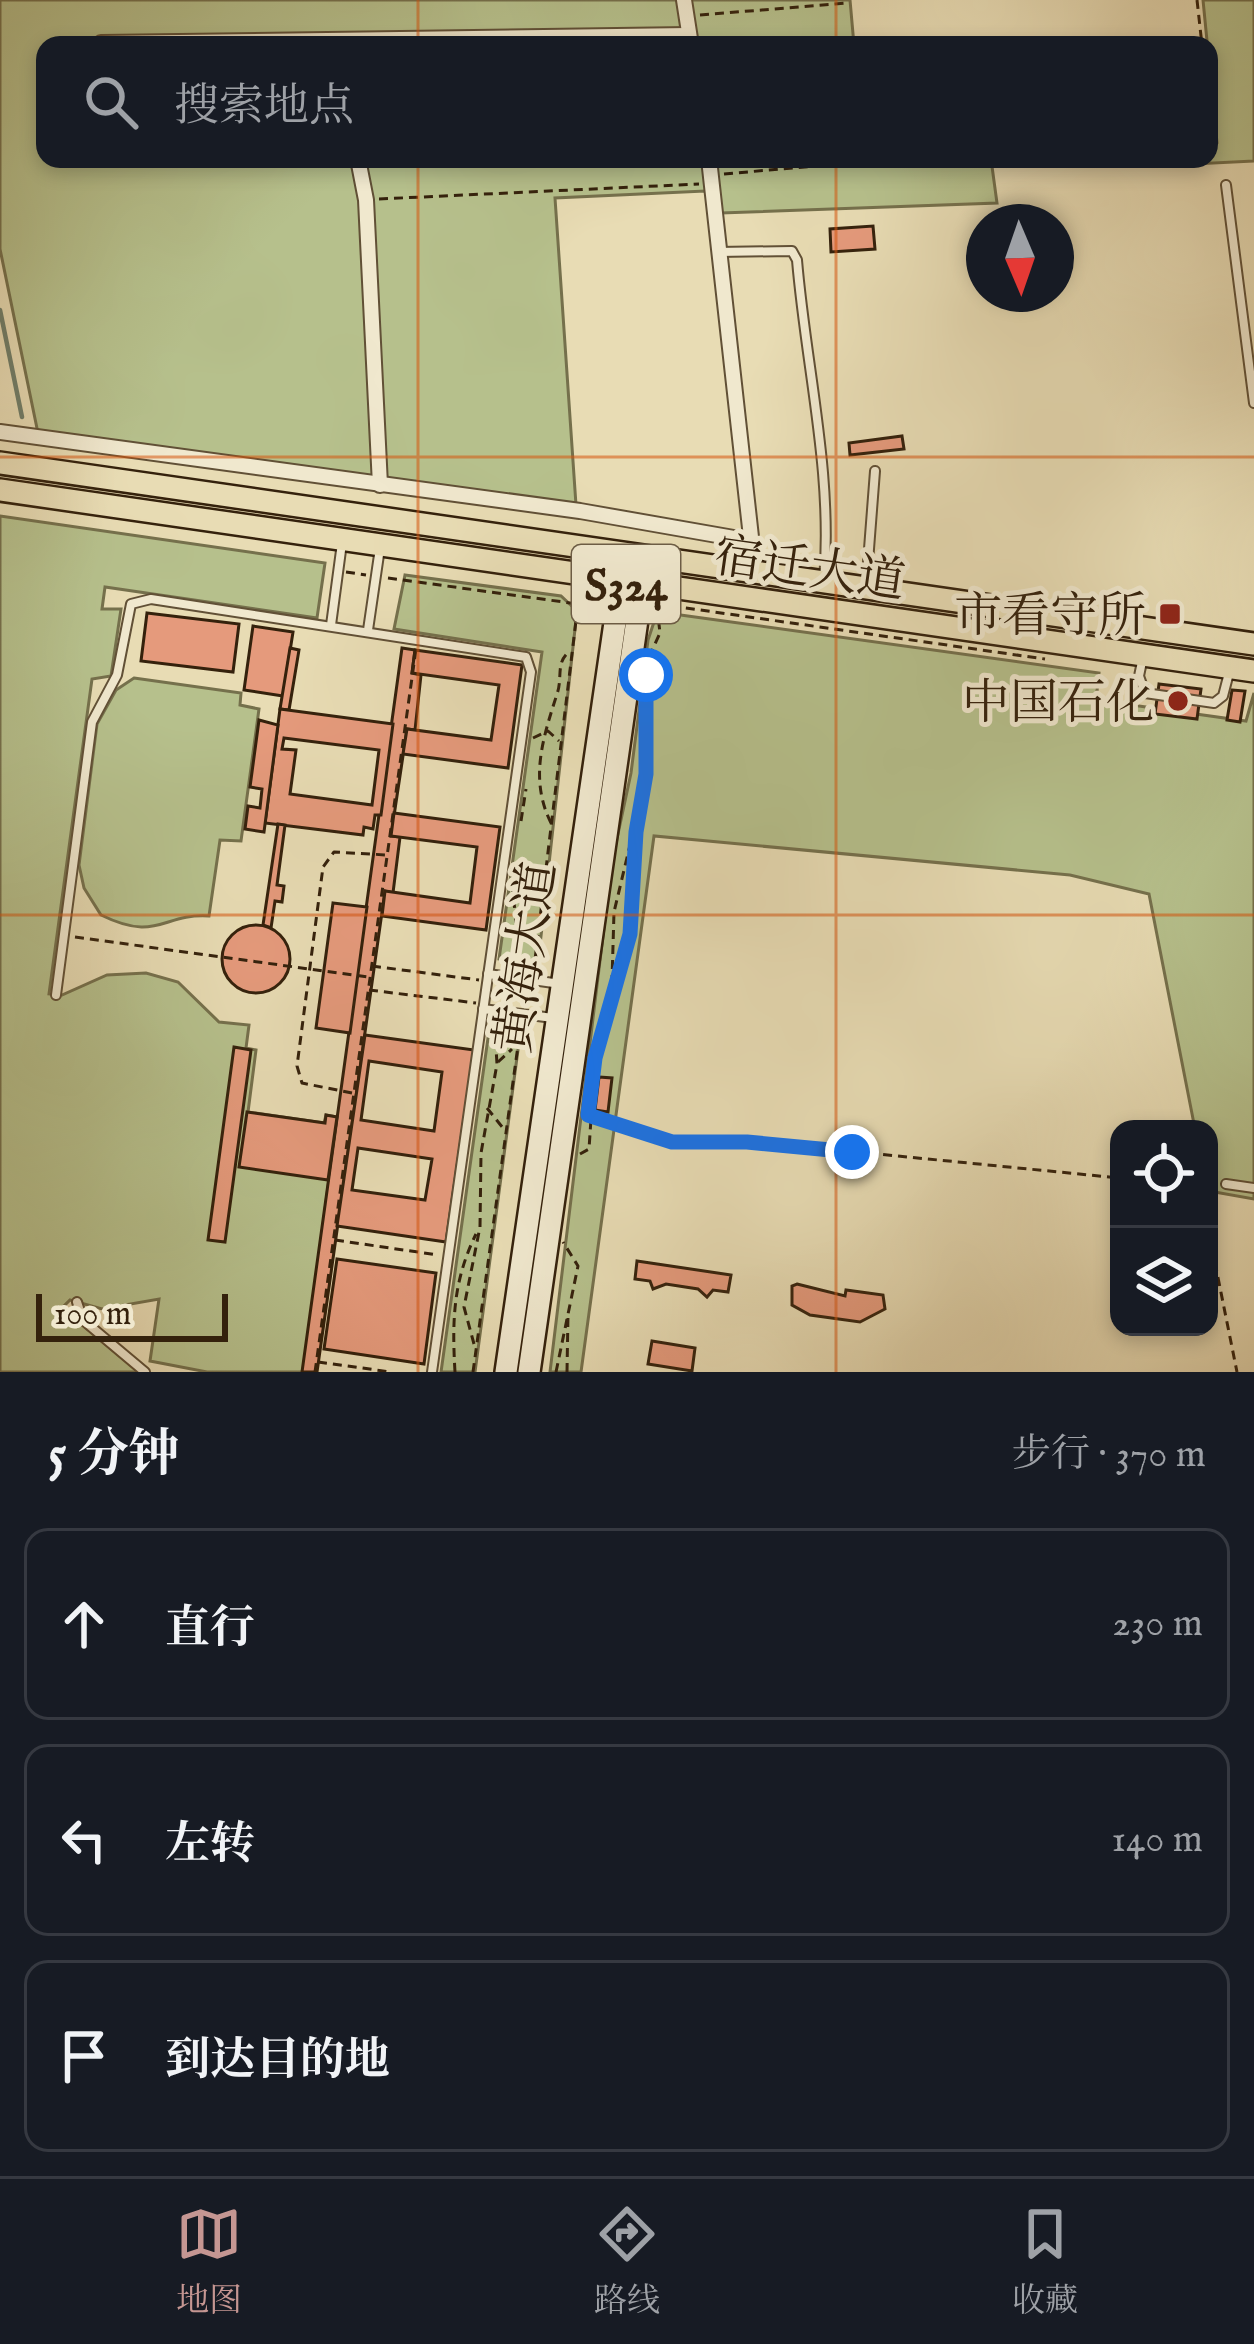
<!DOCTYPE html>
<html lang="zh">
<head>
<meta charset="utf-8">
<style>
  :root { --surface:#171b24; --page:#20242c; --text:#f1f3f6; --muted:#9ea1a6; --line:#363941; --accent:#c59692 }
  body { margin:0; font-family:"IM FELL English","Noto Serif SC",serif; background:var(--page); color:var(--text) }
  .controls { position:absolute; right:36px; bottom:36px; display:grid; overflow:hidden; border-radius:24px; box-shadow:0 6px 18px #0003 }
  .controls button { width:108px; height:108px; display:grid; place-items:center; padding:0; border:0; border-bottom:3px solid var(--line); background:var(--surface); color:var(--text); font:60px sans-serif }
  .compass { position:absolute; left:966px; top:204px; width:108px; height:108px; border-radius:50%; background:var(--surface); box-shadow:0 6px 18px #0003; rotate:178deg }
  .scale { position:absolute; left:36px; bottom:30px; width:192px; box-sizing:border-box; padding-left:12px; border:6px solid #34210c; border-top:0; font-size:33px; line-height:42px; white-space:nowrap; color:#34210c; -webkit-text-stroke:9px #f0e8ce; paint-order:stroke }
  .stop { position:absolute; width:36px; height:36px; margin:-27px; border:9px solid #1a73e8; border-radius:50%; background:#fff }
  .stop.end { background:#1a73e8; border-color:#fff; box-shadow:0 3px 12px #0008 }
  .list { margin:0; padding:0; list-style:none }
  h2 { display:flex; justify-content:space-between; align-items:center; height:156px; margin:0; padding:0 48px; font-size:51px }
  h2 small { font-size:39px; font-weight:400; color:var(--muted) }
  .list li { display:grid; grid-template-columns:78px 1fr auto; gap:36px; align-items:center; box-sizing:border-box; height:192px; margin:0 24px 24px; padding:0 24px; border:3px solid var(--line); border-radius:24px }
  .list b { display:block; font-size:45px; white-space:nowrap }
  .list em { font-size:39px; font-style:normal; color:var(--muted) }
  .icon { flex:none; width:66px; height:66px; fill:none; stroke:currentColor; stroke-width:2; stroke-linecap:round; stroke-linejoin:round }
  .map { position:relative; flex:none; width:1254px; height:1372px; overflow:hidden }
  .search { position:absolute; background:var(--surface); box-shadow:0 6px 18px #0003; left:36px; right:36px; top:36px; height:132px; display:flex; align-items:center; gap:30px; box-sizing:border-box; padding:0 42px; border-radius:24px; color:var(--muted); font-size:45px }
  .sheet { height:804px; background:var(--surface) }
  nav { display:flex; justify-content:space-around; align-items:center; box-sizing:border-box; height:168px; border-top:3px solid var(--line); background:var(--surface); font-size:33px; color:var(--muted) }
  nav a { display:grid; justify-items:center; gap:6px }
  nav .on { color:var(--accent) }
  .map>svg:first-child { display:block }
  .green { fill:#b6c08c; stroke:#75704c; stroke-width:3 }
  .lines { fill:none; stroke-linecap:round; stroke-linejoin:round }
  .stream { stroke:#707e6a; stroke-width:4.5 }
  .building { fill:#e59a7c; stroke:#34210c; stroke-width:3; fill-rule:evenodd }
  .service-casing { stroke:#615036; stroke-width:12 }
  .minor-casing { stroke:#615036; stroke-width:18 }
  .secondary-casing { stroke:#34210c; stroke-width:26 }
  .primary-casing { stroke:#34210c; stroke-width:26 }
  .path { stroke:#34210c; stroke-width:3; stroke-dasharray:9 6; stroke-linecap:butt }
  .service { stroke:#f0e8ce; stroke-width:8 }
  .minor { stroke:#f0e8ce; stroke-width:14 }
  .secondary { stroke:#f0e8ce; stroke-width:21 }
  .primary { stroke:#e8dcb4; stroke-width:21 }
  .route { stroke:#1a73e8; stroke-width:15 }
  .grid { fill:none; stroke:#d6530c; stroke-width:3; stroke-opacity:0.55 }
  .poi-dot { fill:#8f2418; stroke:#f0e8ce; stroke-width:4.5 }
  .labels { text-anchor:middle; stroke-width:10; stroke-linejoin:round; paint-order:stroke }
  .shield { fill:#f0e8ce; stroke:#6c5d46; stroke-width:3 }
  .shield-label { font-size:45px; font-weight:bold; fill:#34210c }
  .street-label { font-size:48px; fill:#34210c; stroke:#f0e8ce }
  .poi-label { font-size:48px; fill:#34210c; stroke:#f0e8ce; text-anchor:end }
</style>
</head>
<body>
<div class="map">
<svg width="1254" height="1372" viewBox="0 0 1254 1372">
  <rect width="100%" height="100%" fill="#e8dcb4"/>
  <filter id="stains"><feTurbulence type="fractalNoise" baseFrequency=".00167" numOctaves="4"/><feColorMatrix values="0 0 0 0 .2 0 0 0 0 .09 0 0 0 0 .02 0 0 0 .5 -.17"/></filter>
  <radialGradient id="worn" r=".72"><stop offset=".6" stop-color="#630" stop-opacity="0"/><stop offset="1" stop-color="#630" stop-opacity=".3"/></radialGradient>
  <g class="green">
    <polygon points="0,0 850,0 854,45 45,45 45,159 991,159 997,203 721,213 705,191 555,198 576,505 39,438 0,249"/>
    <polygon points="1203,0 1254,0 1254,161 1174,165 1176,159 1209,159 1209,150 1217,143"/>
    <polygon points="0,516 325,563 317,618 105,587 102,609 121,609 111,676 92,679 49,994 62,995 107,975 146,973 178,982 219,1022 249,1025 246,1048 256,1050 248,1112 324,1123 326,1115 337,1117 304,1372 207,1372 150,1361 159,1299 102,1309 70,1300 62,1308 139,1372 0,1372"/>
    <polygon points="405,575 561,596 577,611 538,963 499,959 542,652 394,629"/>
    <polygon points="666,613 1099,673 1096,700 1246,721 1254,693 1254,1199 1209,1191 1209,1129 1195,1129 1149,894 1070,875 654,836 581,1372 550,1372 612,862 631,773 648,640 654,622"/>
    <path d="M134,678L241,693L240,705L259,709L241,841L220,840L209,916C162,913 158,943 101,915L84,888L79,865L97,724L116,690Z"/>
    <polygon points="489,1031 520,1035 475,1372 441,1372"/>
  </g>
  <g class="lines">
    <polyline class="stream" points="0,310 22,417"/>
  </g>
  <g class="building">
    <polygon points="873,226 875,249 831,252 830,229"/>
    <polygon points="902,436 904,449 850,455 849,443"/>
    <polygon points="147,613 239,624 233,672 141,661"/>
    <polygon points="253,626 293,632 283,696 244,690"/>
    <polygon points="290,648 299,650 289,710 280,709"/>
    <polygon points="402,648 415,650 412,673 421,675 415,730 407,729 391,836 400,837 393,893 385,891 317,1372 302,1372"/>
    <polygon points="415,650 522,665 508,768 403,754 407,729 491,740 499,685 412,673"/>
    <polygon points="1159,684 1201,689 1197,719 1155,714"/>
    <polygon points="1232,690 1245,691 1240,722 1227,720"/>
    <path d="M280,709L393,724L381,815H375L373,829L364,827L363,835L265,823ZM284,738L379,750L372,805L290,794L296,750L282,749Z"/>
    <polygon points="259,720 278,725 264,832 245,829 248,806 260,808 262,789 250,787"/>
    <polygon points="394,813 500,827 486,930 382,916 385,891 470,903 477,847 391,836"/>
    <polygon points="278,824 285,825 277,885 284,886 282,902 275,901 271,928 263,925"/>
    <polygon points="333,903 367,907 350,1033 316,1028"/>
    <circle cx="256" cy="959" r="34"/>
    <path d="M365,1035L474,1050L446,1242L337,1226ZM369,1061L442,1072L434,1131L361,1120ZM358,1148L432,1159L425,1200L352,1190Z"/>
    <polygon points="234,1047 251,1050 225,1242 208,1240"/>
    <polygon points="599,1077 612,1078 608,1112 595,1110"/>
    <polygon points="247,1112 325,1123 326,1115 337,1117 328,1180 239,1167"/>
    <polygon points="337,1259 436,1273 424,1364 324,1349"/>
    <polygon points="637,1261 731,1275 728,1292 713,1290 707,1297 698,1289 666,1284 653,1289 650,1281 635,1279"/>
    <polygon points="797,1284 845,1296 846,1290 883,1295 885,1309 860,1322 810,1315 792,1305 792,1286"/>
    <polygon points="652,1341 695,1348 692,1371 648,1364"/>
  </g>
  <g class="lines">
    <defs>
      <g id="service">
        <polyline points="1226,185 1254,403"/>
        <path d="M717,252L792,251L797,260C806,368 833,471 824,581"/>
        <polyline points="866,588 875,471"/>
        <polyline points="331,625 342,543"/>
        <polyline points="368,630 380,548"/>
        <polyline points="1143,657 1139,676 1145,693 1214,703 1223,696 1230,669"/>
        <polyline points="488,974 561,984"/>
        <polyline points="56,995 92,722 117,675 131,604 151,599 526,657 531,672 432,1372"/>
        <polyline points="483,1009 553,1018"/>
        <polyline points="1226,1184 1254,1188"/>
        <polyline points="77,1302 83,1320 145,1372"/>
      </g>
      <g id="minor">
        <polyline points="684,0 691,45"/>
        <polyline points="101,43 689,35"/>
        <polyline points="358,159 366,200 380,485"/>
        <polyline points="709,159 755,573"/>
        <polyline points="0,432 580,511 751,541"/>
      </g>
      <g id="secondary">
        <polyline points="506,1372 625,554"/>
        <polyline points="529,1372 646,557"/>
      </g>
      <g id="primary">
        <polyline points="0,463 1254,644"/>
        <polyline points="0,490 1254,671"/>
      </g>
    </defs>
    <use href="#service" class="service-casing"/>
    <use href="#minor" class="minor-casing"/>
    <use href="#secondary" class="secondary-casing"/>
    <use href="#primary" class="primary-casing"/>
    <g class="path">
      <polyline points="1197,0 1202,45"/>
      <polyline points="700,15 848,3"/>
      <polyline points="1209,104 1209,141"/>
      <polyline points="902,159 985,159"/>
      <polyline points="724,174 895,159"/>
      <polyline points="379,199 699,184"/>
      <polyline points="346,572 366,575"/>
      <polyline points="388,578 578,604 534,968"/>
      <polyline points="657,614 679,607 1045,659"/>
      <polyline points="649,657 660,633 658,616"/>
      <polyline points="533,738 548,731 559,741"/>
      <polyline points="521,821 526,789"/>
      <path d="M551,823C529,779 543,738 557,694C563,678 555,662 570,651"/>
      <polyline points="512,884 518,939 514,970"/>
      <polyline points="75,937 368,977"/>
      <polyline points="372,966 479,980"/>
      <polyline points="369,990 476,1003"/>
      <polyline points="611,1014 614,912 647,774 644,697"/>
      <polyline points="498,1062 512,1049"/>
      <polyline points="352,1093 302,1083 297,1066 323,867 334,852 387,855"/>
      <polyline points="487,1108 503,1128"/>
      <polyline points="588,1115 672,1142 747,1141 1119,1178"/>
      <polyline points="580,1154 589,1149 595,1058 630,935 635,840"/>
      <polyline points="1209,1233 1237,1372"/>
      <polyline points="335,1240 438,1255"/>
      <polyline points="474,1344 464,1307 480,1227 481,1153 497,1064 496,1048 488,1038"/>
      <polyline points="318,1362 391,1372"/>
      <polyline points="315,1372 416,649"/>
      <path d="M455,1372C452,1321 453,1281 476,1234"/>
      <polyline points="473,1372 521,1024"/>
      <polyline points="556,1372 578,1266 563,1242"/>
      <polyline points="567,1372 568,1314"/>
    </g>
    <use href="#service" class="service"/>
    <use href="#minor" class="minor"/>
    <use href="#secondary" class="secondary"/>
    <use href="#primary" class="primary"/>
  </g>
  <g class="lines">
    <polyline class="route" points="646,675 646,774 636,832 630,934 595,1058 588,1115 672,1142 747,1142 852,1152"/>
  </g>
  <path class="grid" d="M418,0V45M836,0V45M418,159V1372M836,159V1372M0,457H1254M0,915H1254"/>
  <g class="poi-dot">
    <rect x="1158" y="602" width="24" height="24" rx="6"/>
    <circle cx="1178" cy="701" r="12"/>
  </g>
  <g class="labels">
    <rect class="shield" x="572" y="545" width="108" height="78" rx="9"/>
    <g class="shield-label">
      <text x="626" y="600">S324</text>
    </g>
    <g class="street-label">
      <text transform="translate(810 567) rotate(8)" y="17">宿迁大道</text>
      <text transform="translate(524 957) rotate(-82)" y="17">黄海大道</text>
    </g>
    <g class="poi-label">
      <text x="1146" y="631">市看守所</text>
      <text x="1154" y="718">中国石化</text>
    </g>
  </g>
  <rect width="100%" height="100%" filter="url(#stains)"/>
  <rect width="100%" height="100%" fill="url(#worn)"/>
</svg>
<div class="controls">
<button><svg class="icon" aria-label="locate" viewBox="0 0 24 24"><circle cx="12" cy="12" r="6"/><path d="M12 2v4M12 18v4M2 12h4M18 12h4"/></svg></button>
<button><svg class="icon" aria-label="layers" viewBox="0 0 24 24"><path d="M12 4l9 5-9 5-9-5zM3 14l9 5 9-5"/></svg></button>
</div>
<svg class="compass" viewBox="-18 -18 36 36"><path d="M0-13l5 13h-10z" fill="#e53935"/><path d="M0 13l5-13h-10z" fill="#9ea1a6"/></svg>
<div class="scale">100 m</div>
<div class="stop" style="left:646px;top:675px"></div>
<div class="stop end" style="left:852px;top:1152px"></div>
<div class="search"><svg class="icon" aria-label="search" viewBox="0 0 24 24"><circle cx="10" cy="10" r="6"/><path d="M15 15l6 6"/></svg>搜索地点</div>
</div>
<section class="sheet">
<h2>5 分钟<small>步行 · 370 m</small></h2>
<ul class="list">
<li><svg class="icon" aria-label="ahead" viewBox="0 0 24 24"><path d="M12 20V5M6 11l6-6 6 6"/></svg><div><b>直行</b></div><em>230 m</em></li>
<li><svg class="icon" aria-label="left" viewBox="0 0 24 24"><path d="M17 20v-9H6M10 6l-5 5 5 5"/></svg><div><b>左转</b></div><em>140 m</em></li>
<li><svg class="icon" aria-label="arrive" viewBox="0 0 24 24"><path d="M6 21V4h12l-3 4 3 4H6"/></svg><div><b>到达目的地</b></div></li>
</ul>
</section>
<nav>
<a class="on"><svg class="icon" aria-label="map" viewBox="0 0 24 24"><path d="M3 6l6-2 6 2 6-2v14l-6 2-6-2-6 2zM9 4v14M15 6v14"/></svg>地图</a>
<a><svg class="icon" aria-label="directions" viewBox="0 0 24 24"><path d="M12 3l9 9-9 9-9-9zM9 14v-3h6M13 9l2 2-2 2"/></svg>路线</a>
<a><svg class="icon" aria-label="saved" viewBox="0 0 24 24"><path d="M7 4h10v16l-5-4-5 4z"/></svg>收藏</a>
</nav>
</body>
</html>
